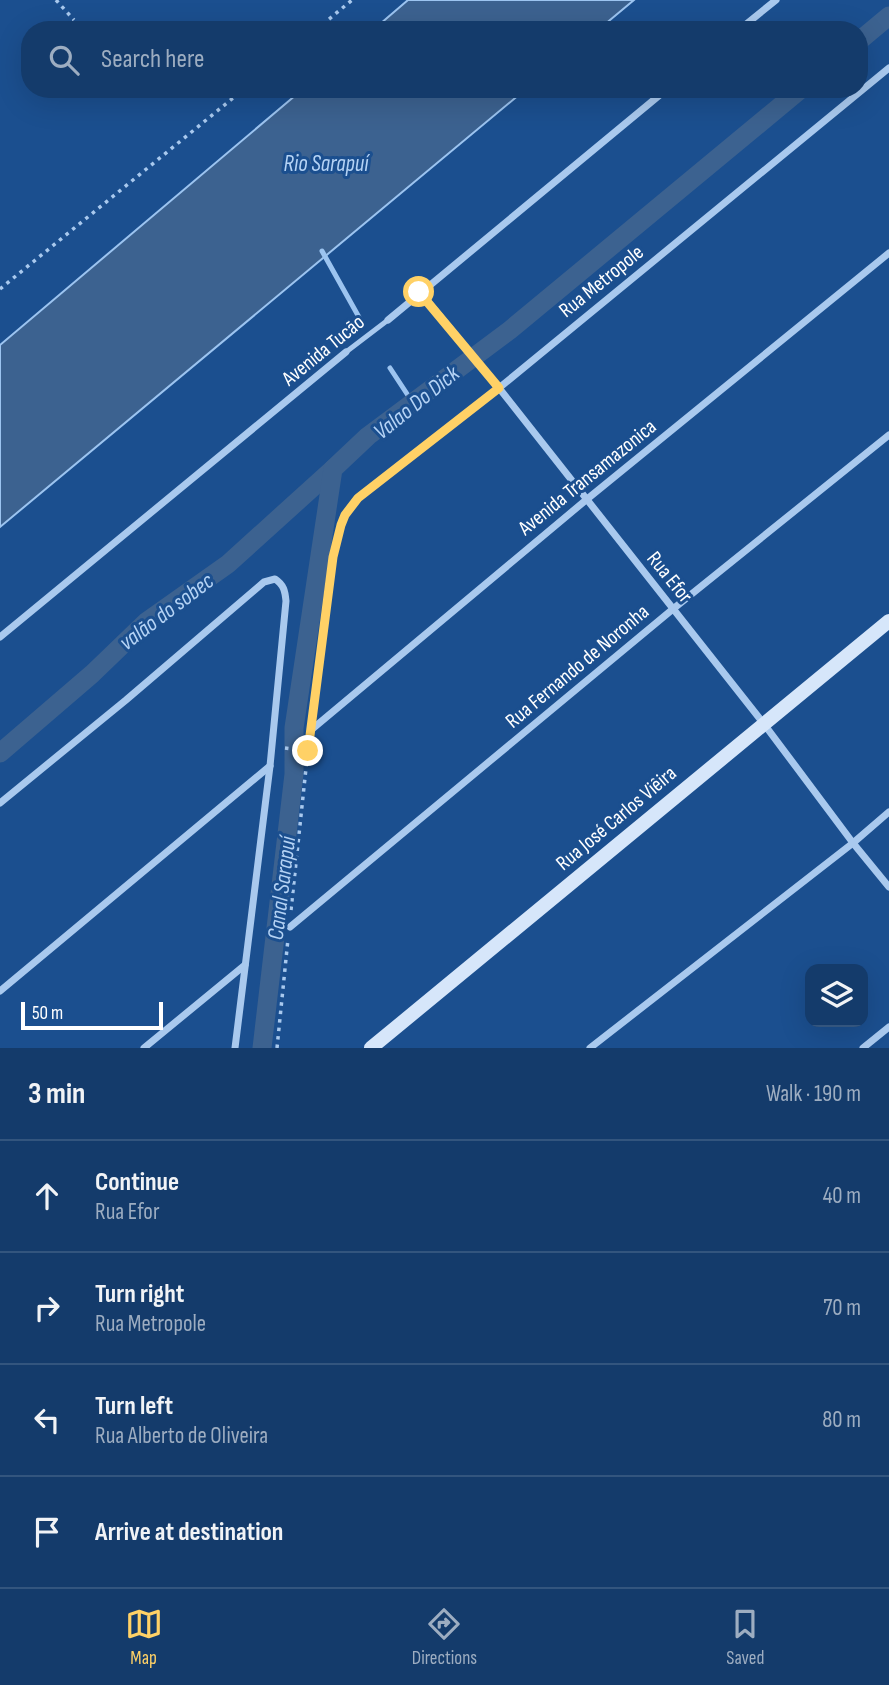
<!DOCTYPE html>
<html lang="en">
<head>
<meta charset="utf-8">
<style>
  :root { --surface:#143b6b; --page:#1d4271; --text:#f1f3f6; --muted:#9dadc1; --line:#33557e; --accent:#ffd166 }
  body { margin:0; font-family:"Sofia Sans Condensed",sans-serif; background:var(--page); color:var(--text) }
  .controls { position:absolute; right:21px; bottom:21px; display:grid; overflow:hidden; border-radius:14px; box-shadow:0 7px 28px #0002 }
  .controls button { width:63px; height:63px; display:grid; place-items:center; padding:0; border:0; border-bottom:2px solid var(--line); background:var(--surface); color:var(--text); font:35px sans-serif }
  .scale { position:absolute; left:21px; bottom:18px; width:142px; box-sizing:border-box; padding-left:7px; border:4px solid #fff; border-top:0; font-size:19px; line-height:24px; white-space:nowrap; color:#fff; -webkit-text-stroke:5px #1b4f8f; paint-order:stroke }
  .stop { position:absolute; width:21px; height:21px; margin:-16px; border:5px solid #ffd166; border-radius:50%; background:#fff }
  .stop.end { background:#ffd166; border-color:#fff; box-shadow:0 2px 7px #0008 }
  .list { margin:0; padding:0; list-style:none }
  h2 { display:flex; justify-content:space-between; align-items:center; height:91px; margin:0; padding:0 28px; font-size:30px }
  h2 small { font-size:23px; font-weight:400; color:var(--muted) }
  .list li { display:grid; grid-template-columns:46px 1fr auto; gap:21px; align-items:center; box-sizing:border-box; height:112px; padding:0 28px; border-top:2px solid var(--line) }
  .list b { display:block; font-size:26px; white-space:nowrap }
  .list p { margin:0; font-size:23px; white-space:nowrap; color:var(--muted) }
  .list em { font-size:23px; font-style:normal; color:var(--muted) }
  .icon { flex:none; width:38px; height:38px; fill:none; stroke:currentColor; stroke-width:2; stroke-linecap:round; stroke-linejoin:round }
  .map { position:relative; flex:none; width:889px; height:1048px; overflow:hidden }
  .search { position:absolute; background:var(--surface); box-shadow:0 7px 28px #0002; left:21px; right:21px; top:21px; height:77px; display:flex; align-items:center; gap:18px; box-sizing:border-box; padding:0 24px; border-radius:28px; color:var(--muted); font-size:26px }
  .sheet { height:539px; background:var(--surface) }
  nav { display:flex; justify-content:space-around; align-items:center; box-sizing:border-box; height:98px; border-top:2px solid var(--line); background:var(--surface); font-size:19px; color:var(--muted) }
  nav a { display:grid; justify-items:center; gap:4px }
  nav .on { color:var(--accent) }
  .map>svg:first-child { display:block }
  .water { fill:#3c6290; stroke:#9cc4f0; stroke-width:2 }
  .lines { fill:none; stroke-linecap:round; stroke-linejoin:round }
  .stream { stroke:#9cc4f0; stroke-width:5 }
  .canal { stroke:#3c6290; stroke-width:19 }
  .path { stroke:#a9c9ee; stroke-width:3.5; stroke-dasharray:3.5 5; stroke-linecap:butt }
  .lane { stroke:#a9c9ee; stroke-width:5 }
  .street { stroke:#a9c9ee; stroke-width:7 }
  .secondary { stroke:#d6e6fa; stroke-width:14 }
  .route { stroke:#ffd166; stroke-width:9 }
  .labels { text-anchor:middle; stroke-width:6; stroke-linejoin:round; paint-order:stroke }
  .street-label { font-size:21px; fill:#fff; stroke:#1b4f8f }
  .water-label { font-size:23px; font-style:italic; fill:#b5d3f5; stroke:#1b4f8f }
</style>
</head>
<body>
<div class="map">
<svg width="889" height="1048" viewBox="0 0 889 1048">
  <rect width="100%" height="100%" fill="#1b4f8f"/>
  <g class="water">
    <polygon points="408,0 634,0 598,30 373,30"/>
    <polygon points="303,89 526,89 0,527 0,345"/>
  </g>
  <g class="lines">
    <g class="stream">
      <polyline points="322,251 360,319"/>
      <polyline points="390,368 413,403"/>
    </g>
    <g class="canal">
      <polyline points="859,41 889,16"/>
      <polyline points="0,753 92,674 146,622 228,564 333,469"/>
      <polyline points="262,1048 294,774 294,728 333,469 368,436 510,330 801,89"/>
    </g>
    <g class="path">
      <polyline points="56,0 74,20"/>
      <polyline points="316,30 352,0"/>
      <polyline points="0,289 244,89"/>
      <polyline points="313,712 333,557 338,536"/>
      <polyline points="285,748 308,751"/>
      <polyline points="291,910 309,740"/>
      <polyline points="277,1048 288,939"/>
    </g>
    <polyline class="lane" points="346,352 388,320"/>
    <g class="street">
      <polyline points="739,30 776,0"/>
      <polyline points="420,292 499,388 764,724 853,843 889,887"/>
      <polyline points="388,320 667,89"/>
      <polyline points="341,525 345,515 358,498 499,388 889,68"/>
      <polyline points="0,637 346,352"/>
      <polyline points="311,730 586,500 889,253"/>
      <path d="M0,803L126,700L264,582L275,579C284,585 285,591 286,601L270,766L235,1048"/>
      <polyline points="290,927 673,609 889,435"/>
      <polyline points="0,991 270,766"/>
      <polyline points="144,1048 245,965"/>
      <polyline points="590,1048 853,843 889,812"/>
      <polyline points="863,1048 889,1027"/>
    </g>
    <polyline class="secondary" points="371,1048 889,621"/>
  </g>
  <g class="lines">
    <polyline class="route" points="308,751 333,557 341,525 345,515 358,498 499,388 419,292"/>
  </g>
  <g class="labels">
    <g class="street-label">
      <text transform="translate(601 281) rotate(-39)" y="7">Rua Metropole</text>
      <text transform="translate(323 350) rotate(-39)" y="7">Avenida Tucão</text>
      <text transform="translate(587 477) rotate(-39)" y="7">Avenida Transamazonica</text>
      <text transform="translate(670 577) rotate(51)" y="7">Rua Efor</text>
      <text transform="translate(577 666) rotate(-40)" y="7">Rua Fernando de Noronha</text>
      <text transform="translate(616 818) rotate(-40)" y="7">Rua José Carlos Viêira</text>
    </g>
    <g class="water-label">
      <text x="326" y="171">Rio Sarapuí</text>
      <text transform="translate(416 402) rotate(-39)" y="8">Valao Do Dick</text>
      <text transform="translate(166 611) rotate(-37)" y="8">valão do sobec</text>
      <text transform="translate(281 888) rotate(-83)" y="8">Canal Sarapuí</text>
    </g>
  </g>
</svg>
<div class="controls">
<button><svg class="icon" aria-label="layers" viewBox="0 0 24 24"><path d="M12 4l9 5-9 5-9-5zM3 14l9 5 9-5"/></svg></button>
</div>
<div class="scale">50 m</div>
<div class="stop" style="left:419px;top:292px"></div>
<div class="stop end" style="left:308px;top:751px"></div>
<div class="search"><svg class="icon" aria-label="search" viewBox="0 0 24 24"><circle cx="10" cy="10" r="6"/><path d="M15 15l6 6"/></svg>Search here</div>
</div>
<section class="sheet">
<h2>3 min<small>Walk · 190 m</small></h2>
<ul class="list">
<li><svg class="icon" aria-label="ahead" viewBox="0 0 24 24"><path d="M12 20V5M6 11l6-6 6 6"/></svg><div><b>Continue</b><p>Rua Efor</p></div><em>40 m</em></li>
<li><svg class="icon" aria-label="right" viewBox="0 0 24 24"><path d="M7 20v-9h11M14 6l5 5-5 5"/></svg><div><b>Turn right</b><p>Rua Metropole</p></div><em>70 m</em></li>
<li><svg class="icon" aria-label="left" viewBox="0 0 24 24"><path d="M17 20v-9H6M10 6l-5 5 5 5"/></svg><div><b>Turn left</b><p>Rua Alberto de Oliveira</p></div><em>80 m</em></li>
<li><svg class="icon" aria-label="arrive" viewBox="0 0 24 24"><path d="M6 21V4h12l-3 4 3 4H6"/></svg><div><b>Arrive at destination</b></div></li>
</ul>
</section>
<nav>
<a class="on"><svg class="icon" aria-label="map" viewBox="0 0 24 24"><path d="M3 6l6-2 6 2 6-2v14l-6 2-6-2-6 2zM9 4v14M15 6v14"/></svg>Map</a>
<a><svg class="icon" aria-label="directions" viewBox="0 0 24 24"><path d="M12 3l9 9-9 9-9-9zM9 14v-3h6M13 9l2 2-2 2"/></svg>Directions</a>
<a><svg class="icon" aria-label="saved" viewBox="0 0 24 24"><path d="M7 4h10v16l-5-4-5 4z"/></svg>Saved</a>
</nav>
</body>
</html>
